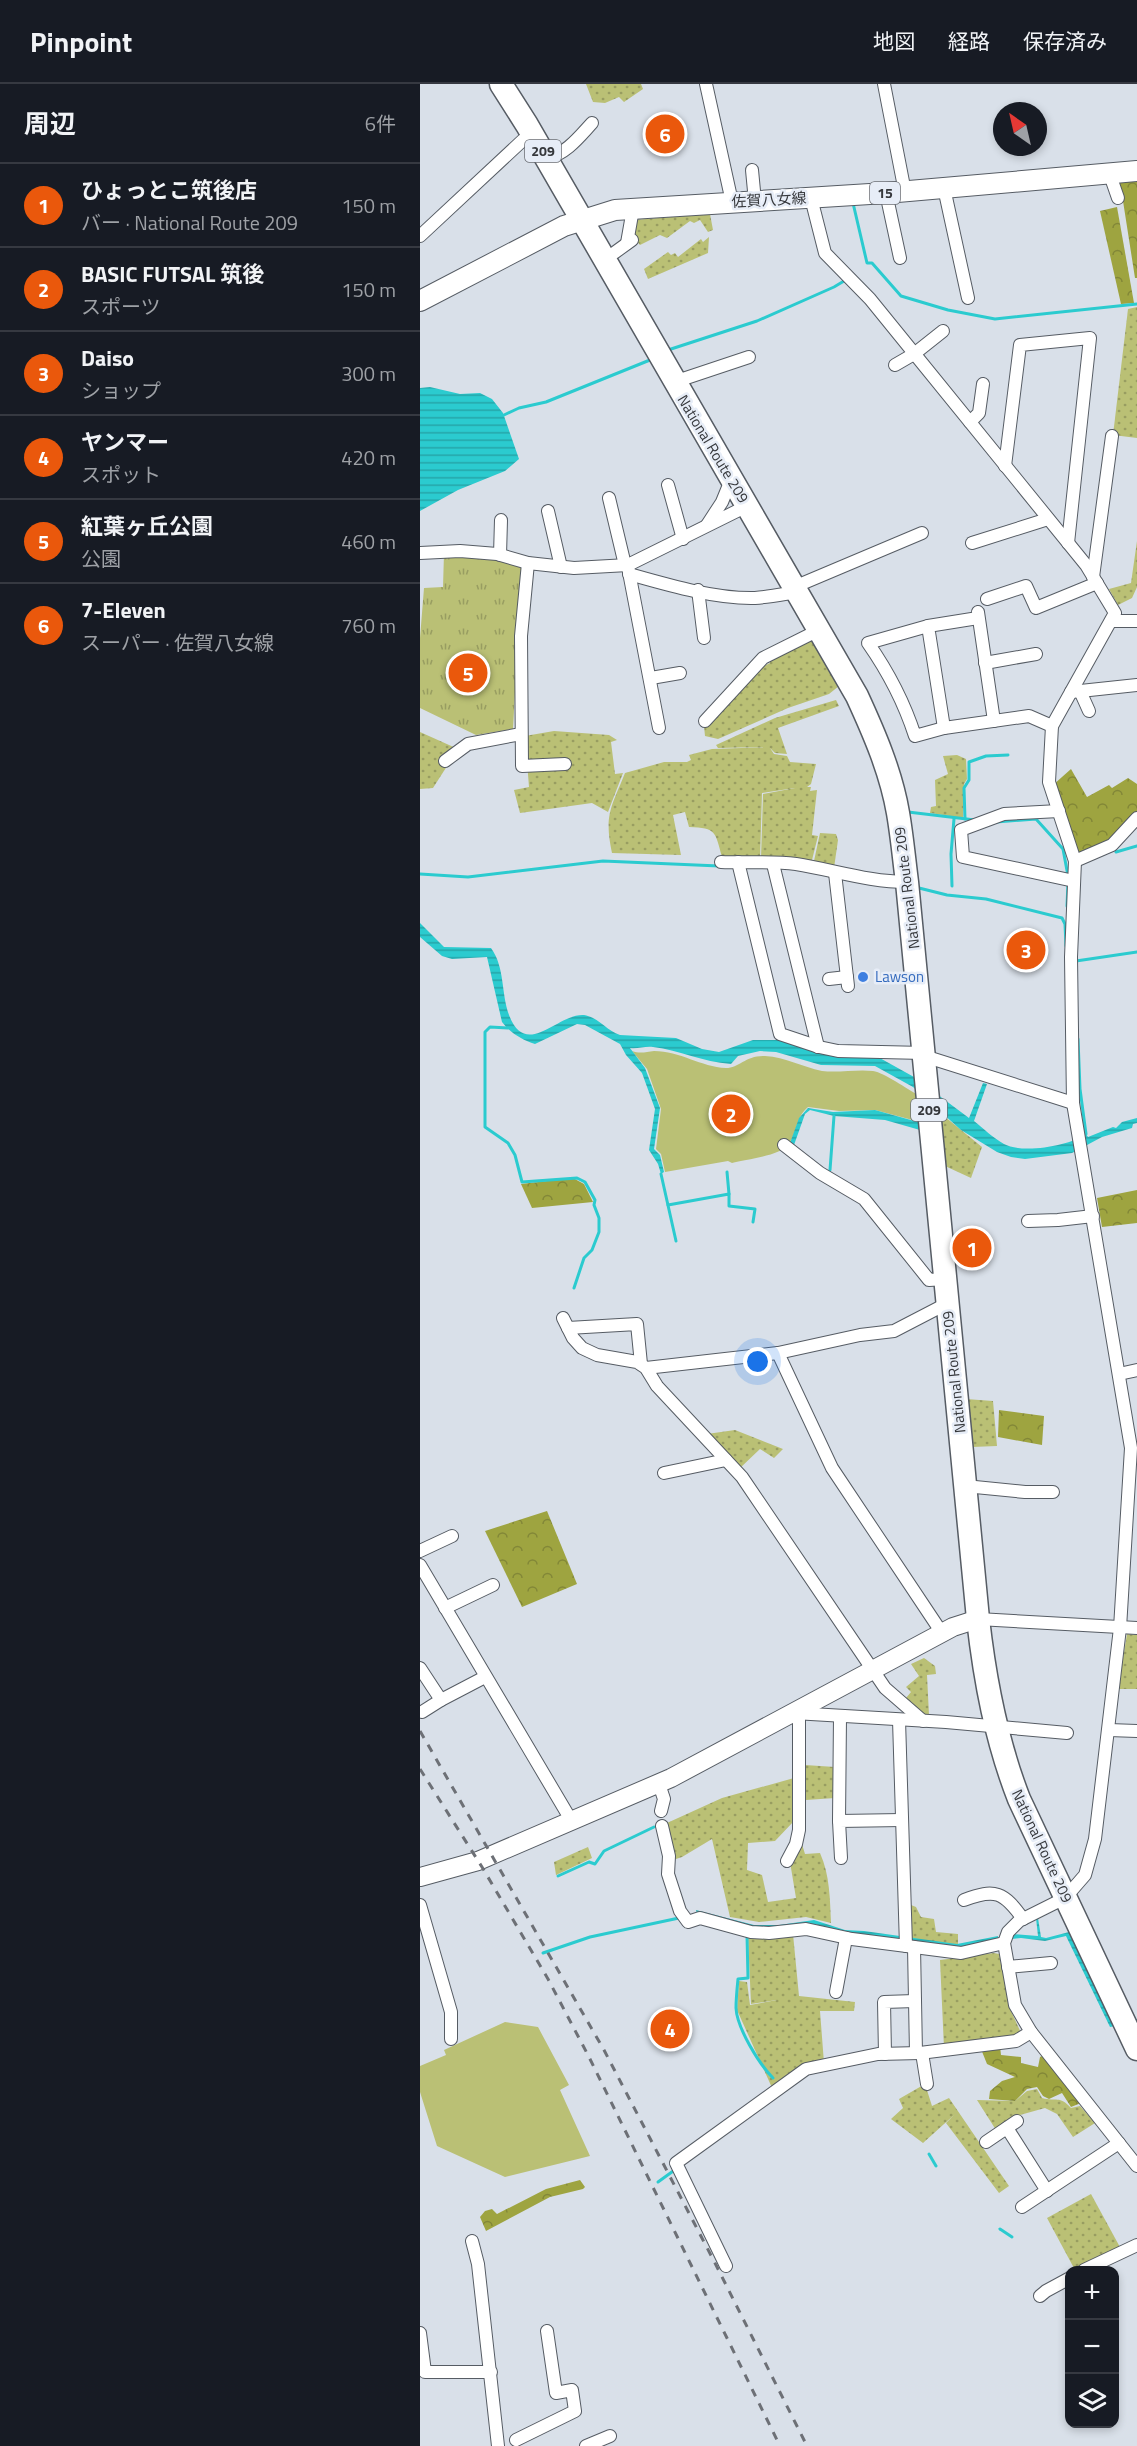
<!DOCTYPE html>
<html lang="ja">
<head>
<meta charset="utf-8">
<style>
  :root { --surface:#171b24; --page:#242831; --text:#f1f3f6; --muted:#9ea1a6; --line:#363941; --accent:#ea580c }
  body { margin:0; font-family:"Titillium Web","Noto Sans JP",sans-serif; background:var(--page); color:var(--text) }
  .controls { position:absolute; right:18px; bottom:18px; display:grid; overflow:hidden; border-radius:12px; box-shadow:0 3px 9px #0003 }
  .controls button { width:54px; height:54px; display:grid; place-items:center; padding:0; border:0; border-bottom:2px solid var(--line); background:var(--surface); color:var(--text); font:30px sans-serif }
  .compass { position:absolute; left:573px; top:18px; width:54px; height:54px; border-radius:50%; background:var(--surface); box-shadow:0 3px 9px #0003; rotate:326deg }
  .you { position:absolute; left:338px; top:1278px; width:21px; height:21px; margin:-15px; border:4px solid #fff; border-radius:50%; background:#1a73e8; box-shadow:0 0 0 9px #1a73e833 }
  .badge { display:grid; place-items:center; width:39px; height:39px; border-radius:50%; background:var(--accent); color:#fff; font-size:20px; font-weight:700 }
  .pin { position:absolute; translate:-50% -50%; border:3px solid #fff; box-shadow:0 2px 6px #0006 }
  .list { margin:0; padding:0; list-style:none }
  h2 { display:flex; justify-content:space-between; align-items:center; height:78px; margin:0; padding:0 24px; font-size:26px }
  h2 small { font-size:20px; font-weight:400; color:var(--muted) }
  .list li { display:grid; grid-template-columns:39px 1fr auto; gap:18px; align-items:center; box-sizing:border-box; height:84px; padding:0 24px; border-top:2px solid var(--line) }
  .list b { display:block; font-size:22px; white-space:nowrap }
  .list p { margin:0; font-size:20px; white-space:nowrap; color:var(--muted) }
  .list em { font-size:20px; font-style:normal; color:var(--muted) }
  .icon { flex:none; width:33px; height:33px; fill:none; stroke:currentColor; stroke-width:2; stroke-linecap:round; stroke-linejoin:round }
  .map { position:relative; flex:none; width:717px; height:2362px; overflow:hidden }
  header { display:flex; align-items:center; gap:36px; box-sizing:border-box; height:84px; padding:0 30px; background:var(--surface); border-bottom:2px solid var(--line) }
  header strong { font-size:28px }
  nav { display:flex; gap:33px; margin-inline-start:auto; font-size:21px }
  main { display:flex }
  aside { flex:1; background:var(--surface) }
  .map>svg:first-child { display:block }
  .grass { fill:url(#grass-dots) }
  .forest { fill:url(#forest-crowns) }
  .park { fill:url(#park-tufts) }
  .pitch { fill:#bac075 }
  .water { fill:url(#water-rules) }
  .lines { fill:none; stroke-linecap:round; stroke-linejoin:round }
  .stream { stroke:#2bcbcf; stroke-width:3 }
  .street-casing { stroke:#565c64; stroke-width:14 }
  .secondary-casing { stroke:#565c64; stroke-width:20 }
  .primary-casing { stroke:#565c64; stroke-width:22 }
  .highway-casing { stroke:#565c64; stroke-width:25 }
  .street { stroke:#fff; stroke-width:12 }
  .secondary { stroke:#fff; stroke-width:18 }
  .primary { stroke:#fff; stroke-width:20 }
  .highway { stroke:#fff; stroke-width:22 }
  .rail { stroke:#6d7076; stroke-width:3; stroke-dasharray:8 8; stroke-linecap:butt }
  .shop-dot { fill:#3f7fe0; stroke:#e7edf7; stroke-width:2 }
  .labels { text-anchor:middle; stroke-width:5; stroke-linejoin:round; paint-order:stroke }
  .shield { fill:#e7edf7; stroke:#6b6e74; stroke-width:1.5 }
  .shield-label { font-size:14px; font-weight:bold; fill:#36383c }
  .street-label { font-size:15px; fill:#36383c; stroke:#e7edf7 }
  .shop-label { font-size:15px; fill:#366cbe; stroke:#e7edf7; text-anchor:start }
</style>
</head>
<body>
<header>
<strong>Pinpoint</strong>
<nav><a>地図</a><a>経路</a><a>保存済み</a></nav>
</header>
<main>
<aside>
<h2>周辺<small>6件</small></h2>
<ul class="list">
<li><span class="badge">1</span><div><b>ひょっとこ筑後店</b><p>バー · National Route 209</p></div><em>150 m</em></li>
<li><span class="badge">2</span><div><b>BASIC FUTSAL 筑後</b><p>スポーツ</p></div><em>150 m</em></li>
<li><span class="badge">3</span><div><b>Daiso</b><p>ショップ</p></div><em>300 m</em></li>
<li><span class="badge">4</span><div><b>ヤンマー</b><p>スポット</p></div><em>420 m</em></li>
<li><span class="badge">5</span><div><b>紅葉ヶ丘公園</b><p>公園</p></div><em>460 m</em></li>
<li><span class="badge">6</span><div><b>7-Eleven</b><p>スーパー · 佐賀八女線</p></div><em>760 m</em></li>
</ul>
</aside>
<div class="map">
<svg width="717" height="2362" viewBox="0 0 717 2362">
  <defs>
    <pattern id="grass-dots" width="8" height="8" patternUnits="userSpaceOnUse" patternTransform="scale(1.5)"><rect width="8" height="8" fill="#bac075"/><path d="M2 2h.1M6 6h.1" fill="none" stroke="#989d61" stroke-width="1.8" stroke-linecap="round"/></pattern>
    <pattern id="forest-crowns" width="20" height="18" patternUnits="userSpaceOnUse" patternTransform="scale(1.5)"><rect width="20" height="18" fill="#9ea440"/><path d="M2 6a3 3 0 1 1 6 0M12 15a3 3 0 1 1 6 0" fill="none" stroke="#828737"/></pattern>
    <pattern id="park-tufts" width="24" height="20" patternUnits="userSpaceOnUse" patternTransform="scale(1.5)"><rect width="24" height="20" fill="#bac075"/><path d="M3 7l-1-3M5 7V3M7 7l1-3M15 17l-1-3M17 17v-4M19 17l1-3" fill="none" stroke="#989d61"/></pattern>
    <pattern id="water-rules" width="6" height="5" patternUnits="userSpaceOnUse" patternTransform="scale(1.5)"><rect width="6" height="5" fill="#2bcbcf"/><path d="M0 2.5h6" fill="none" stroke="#26a6a9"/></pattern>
  </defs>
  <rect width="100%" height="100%" fill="#d9e0e9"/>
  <g class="grass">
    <polygon points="166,0 221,0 223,5 204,18 199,13 185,19 173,18"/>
    <polygon points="290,130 293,146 288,148 280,136 274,139 270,137 247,154 240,151 220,161 211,151 213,136"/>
    <polygon points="289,153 288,169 228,195 224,185 248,168 251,171 255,169 258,173 281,155 283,158"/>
    <polygon points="717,223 717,354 693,351 708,225"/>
    <polygon points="717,457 717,503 712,514 698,521 689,505 711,499"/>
    <polygon points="392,555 419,602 409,610 368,624 298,655 285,652 284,642 334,587 350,579 350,575"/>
    <path d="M416,616L419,622L358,644L367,670L355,669L350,664L354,670L367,672L370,678L396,680L391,700L387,703H391L390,707L397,706L392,751L398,752L392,776L341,774L343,710L375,704L342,709L340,775L302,773C295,748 297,744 269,743L265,728L253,731L261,771L192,769C184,731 191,724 205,689L244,678H267L271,676L269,671L292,665L349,663L298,664L296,661L355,634Z"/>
    <polygon points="134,647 189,651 197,656 191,658 195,690 203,689 188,728 172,719 100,729 94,706 109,703 105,652"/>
    <polygon points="0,648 38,665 13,704 0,705"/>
    <polygon points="537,671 546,675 547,695 544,700 543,734 510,729 511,723 516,722 515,696 528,690 523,672"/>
    <polygon points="400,749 416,750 418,756 414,784 394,777"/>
    <polygon points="519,1028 562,1063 551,1094 525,1082"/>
    <polygon points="546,1315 573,1317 577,1362 552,1363"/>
    <polygon points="315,1346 363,1365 354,1374 340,1365 319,1385 287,1350"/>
    <polygon points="707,1550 717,1551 717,1605 698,1605"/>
    <polygon points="504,1574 515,1582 516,1590 507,1591 509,1631 500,1629 486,1614 491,1608 486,1603 499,1592 491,1580"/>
    <polygon points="385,1681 415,1683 415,1714 386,1716"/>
    <path d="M374,1694V1737L355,1757L328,1759L327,1786L342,1791L348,1818L376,1814L370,1778L381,1757L385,1770L400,1769C410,1791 410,1816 411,1839L386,1833L339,1838L310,1833L292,1755L262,1773L253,1776L247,1739L302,1714Z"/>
    <polygon points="168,1763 172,1774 136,1791 134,1778"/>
    <polygon points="486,1819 496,1823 501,1833 514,1835 516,1848 538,1850 538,1865 488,1860"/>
    <polygon points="373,1850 379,1912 435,1918 434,1927 400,1927 404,1979 353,2006 317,1926 319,1897 327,1898 330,1921 357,1916 331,1920 328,1852"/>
    <polygon points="574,1869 579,1870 590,1925 602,1951 524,1964 520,1876"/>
    <polygon points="505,2000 512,2022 529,2014 589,2102 579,2109 526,2039 534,2031 503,2059 471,2035 483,2024 479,2015"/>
    <path d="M617,2005L622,2014C637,2018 639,2011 651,2024L660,2022L675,2039L653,2053L637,2030L625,2024L600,2031L576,2046L557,2016L595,2017L607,2007Z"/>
    <polygon points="671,2110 701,2165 655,2186 627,2134"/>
  </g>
  <g class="forest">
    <polygon points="717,94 717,194 715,194 703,117 696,96"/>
    <polygon points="697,123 714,219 701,220 680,127"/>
    <polygon points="651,685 667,713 689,701 692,704 708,694 717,700 717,730 690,758 657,774 633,701"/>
    <polygon points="153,1094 164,1100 173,1118 112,1124 101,1100"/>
    <polygon points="717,1106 717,1139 682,1143 677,1114"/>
    <polygon points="579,1326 624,1332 622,1361 578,1353"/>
    <polygon points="127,1427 157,1500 102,1523 65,1447"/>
    <polygon points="580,1962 581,1971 601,1973 601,1979 618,1983 620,1973 626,1970 661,2019 651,2023 642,2009 629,2015 623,2012 617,2003 607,2005 595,2017 569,2015 570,2007 582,1997 595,1993 567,1980 561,1965"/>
    <polygon points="160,2096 165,2103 163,2105 130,2113 66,2147 60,2133 65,2127 72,2125 77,2130 126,2105"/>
  </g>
  <polygon class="park" points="24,469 102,479 93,645 56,651 0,624 0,554 4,504 23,503"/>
  <g class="pitch">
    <path d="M212,967C220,970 226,968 234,967C260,967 281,983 306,984C319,984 326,971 345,972C366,973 382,983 402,987C419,989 437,985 453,987C465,989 487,1005 498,1011L500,1038L455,1026L419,1027L388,1023C376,1033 377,1048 369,1060C361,1072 326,1075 312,1079L308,1077L245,1088L241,1070L236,1065L241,1025L227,985Z"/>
    <polygon points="85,1938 118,1943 149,2001 140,2006 170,2072 85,2093 17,2062 0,2008 0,1982 26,1971 24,1966"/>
  </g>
  <g class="water">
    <polygon points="10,303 40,310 60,309 72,315 83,329 99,375 85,387 38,406 0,427 0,304"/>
    <path d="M0,839L24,863L71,864C85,883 81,909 89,931C106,976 138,929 164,931C178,933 187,947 200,951L256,954L282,965L299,968L333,956H367L458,973L494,993L549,1034L563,999L567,1000L554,1037C563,1044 573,1054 584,1060C602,1070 650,1062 666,1050L668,1053L693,1043L696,1044L702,1038L717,1034V1039L713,1040L712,1044L682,1053L652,1069L605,1075L591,1073L577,1068L541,1046L493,1003L455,982L401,981L356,968L340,967L318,972L311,980C282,978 260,966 233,963C225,962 218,965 210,964L225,984L240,1024L234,1065L240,1071L244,1088L241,1090L238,1080L229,1066L235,1025L222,989L206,971L200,960L165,941L157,940L115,960C102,956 90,949 82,938L67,873L32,875L22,872L0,853Z"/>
    <polygon points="388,1024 413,1028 455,1026 498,1038 500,1046 465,1036 414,1032 390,1026 385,1030 374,1061 370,1059 379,1034"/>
    <polygon points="276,1826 334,1841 359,1841 394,1836 425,1846 444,1847 537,1860 578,1852 578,1855 546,1862 531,1863 441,1850 426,1850 395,1840 386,1840 365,1844 336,1844 277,1830"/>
    <polygon points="616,1834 618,1834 621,1853 626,1854 649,1848 693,1939 717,1935 717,1938 690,1943 646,1852 625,1857 601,1854 592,1855 592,1850 618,1852"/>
  </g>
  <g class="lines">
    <g class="stream">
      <polyline points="433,119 447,179 452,179 481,212 528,226 575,235 717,220"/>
      <polyline points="248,266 337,237 414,203 424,197"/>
      <polyline points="84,331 99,324 126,318 230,276"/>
      <polyline points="488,728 555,736"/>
      <polyline points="545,735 544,704 549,696 549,678 566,672 588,671"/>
      <polyline points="576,738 616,735 643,765 648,792"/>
      <polyline points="696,768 717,762"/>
      <polyline points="0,790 48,793 183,777 299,782"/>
      <polyline points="532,802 531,770 534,735"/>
      <polyline points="499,804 527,811 566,815 642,834 645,840 646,862"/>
      <polyline points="647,822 648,798"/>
      <polyline points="656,879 656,877 717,868"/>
      <polyline points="88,944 70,943 65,948 65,1043 88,1059 95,1071 102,1098 157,1094 165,1098 175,1116 174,1121 179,1134 179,1148 172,1166 164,1174 154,1204"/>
      <polyline points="658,955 660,1005 666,1050"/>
      <polyline points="410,1086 414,1032"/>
      <polyline points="307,1088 309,1110"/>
      <polyline points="241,1090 256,1157"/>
      <polyline points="248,1121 309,1110 309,1122 335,1125 333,1138"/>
      <polyline points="138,1792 169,1778 175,1780 184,1767 234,1743"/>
      <path d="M327,1851L328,1894L318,1895C317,1905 316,1915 316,1924C317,1944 339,1980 353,1994"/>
      <polyline points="123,1869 170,1853 259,1834"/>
      <polyline points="509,2070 516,2082"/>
      <polyline points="238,2098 256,2085"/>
      <polyline points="580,2145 592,2153"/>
    </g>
    <defs>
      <g id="street">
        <polyline points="286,0 312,118"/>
        <polyline points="464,0 485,108"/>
        <path d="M127,74C146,70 159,53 172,39"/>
        <polyline points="332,86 334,107"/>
        <polyline points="690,91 698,114"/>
        <polyline points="524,104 548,214"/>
        <polyline points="466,109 480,174"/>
        <polyline points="391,114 405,169 450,215 666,481 695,529 632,642 629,698 655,777 651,873 653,1019 711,1364 700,1544 675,1755 665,1791 645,1814 599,1837 588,1848 584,1859 595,1921 611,1948 717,2082"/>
        <polyline points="0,152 103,56"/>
        <polyline points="207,159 213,125"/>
        <polyline points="194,169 212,156"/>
        <polyline points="475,281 494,270 523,247"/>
        <polyline points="254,298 329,273"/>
        <polyline points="550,338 559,329 563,300"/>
        <polyline points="585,382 600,261 670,254 648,459"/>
        <polyline points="248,401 263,455"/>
        <polyline points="189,414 205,481"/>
        <polyline points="128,427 141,483"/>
        <polyline points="287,441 302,418 311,396"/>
        <polyline points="552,459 628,435"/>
        <polyline points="0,469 40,467 77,470 108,479 154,484 208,481 327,422"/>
        <polyline points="80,471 81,436"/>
        <polyline points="108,479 101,552 102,682 145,680"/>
        <polyline points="208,483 239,644"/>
        <path d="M209,490C248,501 295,515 335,514C349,513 364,510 377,508"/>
        <polyline points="673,493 692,352"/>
        <polyline points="374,503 502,449"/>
        <polyline points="278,506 284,554"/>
        <polyline points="567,515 606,502 616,524 677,499"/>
        <polyline points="558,528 574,637"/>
        <polyline points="558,534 508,542 524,644 609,632 632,642"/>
        <polyline points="691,537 717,537"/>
        <path d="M508,542L448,559C469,589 484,618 495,652L524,644"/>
        <polyline points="565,579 616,570"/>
        <polyline points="231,594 260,589"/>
        <polyline points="660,607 669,627"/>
        <polyline points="651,608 717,601"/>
        <polyline points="285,637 343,574 399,546"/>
        <polyline points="25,677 48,660 101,650"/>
        <polyline points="639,727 584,730 541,746 543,773 654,797"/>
        <polyline points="655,777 692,761 717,734"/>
        <path d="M301,778C326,779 352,777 376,780C414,786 449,798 487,798"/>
        <polyline points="318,778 360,950 399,963 418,967 504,969"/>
        <polyline points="353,780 398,963"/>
        <polyline points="415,789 428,902"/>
        <polyline points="409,895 427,893"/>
        <polyline points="504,972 653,1019"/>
        <polyline points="364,1061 400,1089 444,1115 509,1196 525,1195"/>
        <polyline points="608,1137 638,1136 673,1132"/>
        <polyline points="143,1234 153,1254 162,1264 177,1271 217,1278 226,1284 237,1302 322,1393 465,1604 503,1637"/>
        <polyline points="148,1244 217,1240 221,1280"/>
        <polyline points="358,1269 412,1384 522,1549"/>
        <polyline points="226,1284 358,1269 440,1251 474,1247 528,1219"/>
        <polyline points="699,1290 717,1286"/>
        <polyline points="244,1389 306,1376"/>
        <polyline points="545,1402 605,1408 633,1408"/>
        <polyline points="0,1467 32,1452"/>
        <polyline points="0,1481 151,1736"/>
        <polyline points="25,1524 73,1501"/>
        <polyline points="558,1535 717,1544"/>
        <polyline points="0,1584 21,1616 65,1593"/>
        <polyline points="2,1628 21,1616"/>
        <polyline points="374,1629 526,1638 647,1649"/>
        <polyline points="479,1636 486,1862"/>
        <polyline points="689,1646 717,1647"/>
        <polyline points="239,1700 244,1715 241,1727"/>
        <polyline points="419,1737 420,1633"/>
        <polyline points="242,1742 249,1772 248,1790 260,1827 268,1838 280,1834 331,1848 349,1849 386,1845 432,1855 541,1869 584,1859"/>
        <polyline points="421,1774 419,1737 482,1736"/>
        <polyline points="367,1777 376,1760 379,1746 379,1630"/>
        <path d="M544,1816C575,1804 584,1808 603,1835"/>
        <polyline points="0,1821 31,1928 31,1955"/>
        <polyline points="494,1863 496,1969"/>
        <polyline points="588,1883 631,1879"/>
        <polyline points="416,1908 426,1854"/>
        <polyline points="502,1969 507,2000"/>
        <polyline points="465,1970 464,1918 495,1917"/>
        <polyline points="587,2044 627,2107"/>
        <polyline points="566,2058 597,2037"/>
        <polyline points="602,2123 699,2059"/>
        <polyline points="52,2157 58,2180 78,2362"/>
        <polyline points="306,2182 256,2079 386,1985 458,1970 500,1969 596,1957 611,1948"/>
        <polyline points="664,2186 717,2161"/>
        <polyline points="620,2212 626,2207 650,2194"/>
        <polyline points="0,2249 5,2288 71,2288"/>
        <polyline points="96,2356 155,2327 152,2306 136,2309 127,2247"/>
        <polyline points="166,2362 190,2352"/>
      </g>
      <polyline id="secondary" points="0,1793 58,1777 251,1694 533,1543 558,1535"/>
      <polyline id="primary" points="0,217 144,142 195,126 466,109 717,87"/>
      <path id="highway" d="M81,0L107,41L437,612C454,649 471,688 478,729C482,752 484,775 487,798L558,1535C565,1597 576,1656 599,1715L717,1965"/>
    </defs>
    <use href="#street" class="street-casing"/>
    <use href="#secondary" class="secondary-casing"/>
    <use href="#primary" class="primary-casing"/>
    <use href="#highway" class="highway-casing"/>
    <use href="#street" class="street"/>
    <use href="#secondary" class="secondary"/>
    <use href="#primary" class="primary"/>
    <use href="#highway" class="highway"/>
    <g class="rail">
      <polyline points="0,1647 184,1966 296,2181 387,2362"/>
      <polyline points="0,1685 62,1783 128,1895 169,1973 360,2362"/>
    </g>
  </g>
  <circle class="shop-dot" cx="443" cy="893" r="6"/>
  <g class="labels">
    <g class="shield">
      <rect x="105" y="56" width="36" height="22" rx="4.5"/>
      <rect x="450" y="98" width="30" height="22" rx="4.5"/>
      <rect x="491" y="1015" width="36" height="22" rx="4.5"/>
    </g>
    <g class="shield-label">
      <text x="123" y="72">209</text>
      <text x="465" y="114">15</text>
      <text x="509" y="1031">209</text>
    </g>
    <g class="street-label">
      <text transform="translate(349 116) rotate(-3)" y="5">佐賀八女線</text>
      <text transform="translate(293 365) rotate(59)" y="5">National Route 209</text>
      <text transform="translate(487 804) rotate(-97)" y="5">National Route 209</text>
      <text transform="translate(534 1288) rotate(-96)" y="5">National Route 209</text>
      <text transform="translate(622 1762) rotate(65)" y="5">National Route 209</text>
    </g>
    <g class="shop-label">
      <text x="455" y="898">Lawson</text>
    </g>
  </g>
</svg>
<div class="controls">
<button>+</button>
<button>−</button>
<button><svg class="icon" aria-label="layers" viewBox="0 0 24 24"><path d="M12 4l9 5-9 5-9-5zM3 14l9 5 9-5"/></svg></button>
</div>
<svg class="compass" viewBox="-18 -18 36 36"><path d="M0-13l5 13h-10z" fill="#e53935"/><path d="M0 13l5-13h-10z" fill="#9ea1a6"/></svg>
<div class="you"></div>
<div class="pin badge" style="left:552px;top:1164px">1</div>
<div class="pin badge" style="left:311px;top:1030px">2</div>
<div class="pin badge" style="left:606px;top:866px">3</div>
<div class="pin badge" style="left:250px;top:1945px">4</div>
<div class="pin badge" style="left:48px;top:589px">5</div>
<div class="pin badge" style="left:245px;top:50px">6</div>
</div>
</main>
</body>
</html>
